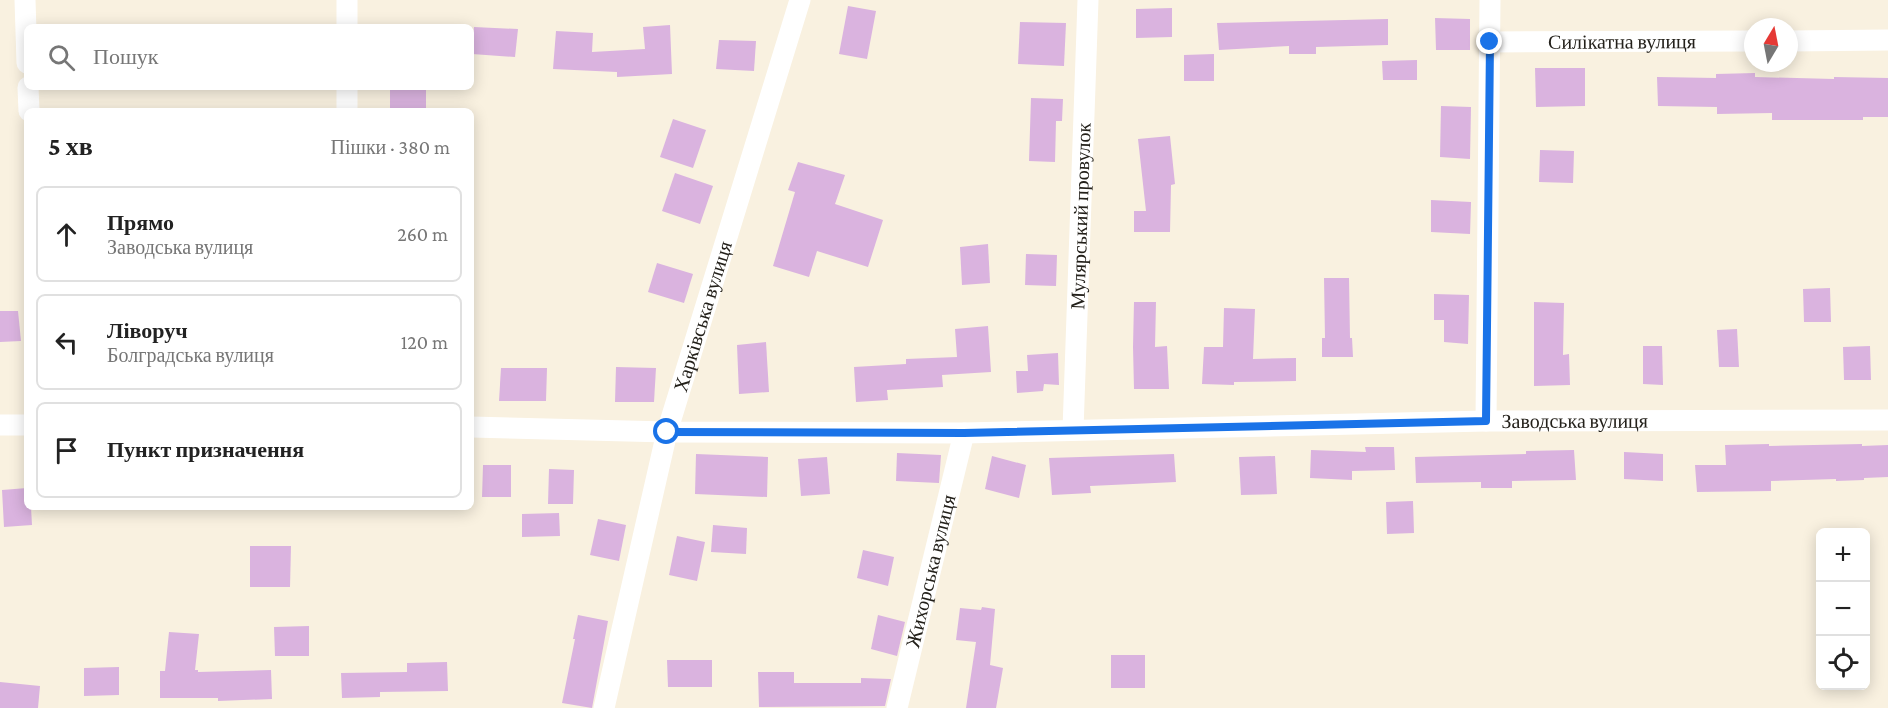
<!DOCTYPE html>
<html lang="uk">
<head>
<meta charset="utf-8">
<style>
  :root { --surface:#fff; --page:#f6f6f6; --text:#222; --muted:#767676; --line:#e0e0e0 }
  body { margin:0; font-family:"Crimson Pro",serif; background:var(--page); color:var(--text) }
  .controls { position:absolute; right:18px; bottom:18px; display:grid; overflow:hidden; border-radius:9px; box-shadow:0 3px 15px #0003 }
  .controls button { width:54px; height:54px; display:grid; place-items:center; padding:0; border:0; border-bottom:2px solid var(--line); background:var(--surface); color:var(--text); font:30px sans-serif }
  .compass { position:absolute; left:1744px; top:18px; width:54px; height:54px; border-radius:50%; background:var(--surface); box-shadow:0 3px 15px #0003; rotate:10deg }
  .stop { position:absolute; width:18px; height:18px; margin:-14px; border:4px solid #1a73e8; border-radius:50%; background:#fff }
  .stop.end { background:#1a73e8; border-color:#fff; box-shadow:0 2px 6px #0008 }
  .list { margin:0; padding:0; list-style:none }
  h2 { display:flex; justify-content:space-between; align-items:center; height:78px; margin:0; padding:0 24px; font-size:26px }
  h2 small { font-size:20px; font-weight:400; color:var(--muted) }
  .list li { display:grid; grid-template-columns:39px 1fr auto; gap:18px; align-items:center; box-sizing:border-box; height:96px; margin:0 12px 12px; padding:0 12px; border:2px solid var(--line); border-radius:9px }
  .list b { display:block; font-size:22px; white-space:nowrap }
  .list p { margin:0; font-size:20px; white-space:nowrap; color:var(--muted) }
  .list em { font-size:20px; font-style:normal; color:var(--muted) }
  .icon { flex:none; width:33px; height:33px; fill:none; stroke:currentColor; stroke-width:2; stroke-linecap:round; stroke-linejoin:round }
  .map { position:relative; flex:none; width:1888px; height:708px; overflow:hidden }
  .search { position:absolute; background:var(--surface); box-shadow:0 3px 15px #0003; left:24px; top:24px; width:450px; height:66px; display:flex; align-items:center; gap:15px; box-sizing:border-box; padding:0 21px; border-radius:9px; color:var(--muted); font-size:22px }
  .panel { position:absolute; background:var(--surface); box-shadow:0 3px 15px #0003; left:24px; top:108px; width:450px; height:402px; border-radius:9px }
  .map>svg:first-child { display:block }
  .building { fill:#dab3df }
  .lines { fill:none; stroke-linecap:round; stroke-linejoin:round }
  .minor { stroke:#fff; stroke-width:21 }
  .route { stroke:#1a73e8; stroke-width:8 }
  .labels { text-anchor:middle; stroke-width:6; stroke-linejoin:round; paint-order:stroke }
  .street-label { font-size:20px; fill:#23201a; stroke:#f9f1e0 }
</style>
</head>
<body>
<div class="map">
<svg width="1888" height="708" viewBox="0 0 1888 708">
  <rect width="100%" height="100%" fill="#f9f1e0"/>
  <g class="building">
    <polygon points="848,6 876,11 867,59 839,54"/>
    <polygon points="1172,8 1172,37 1136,38 1136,9"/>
    <polygon points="1435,18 1470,19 1470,50 1436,50"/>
    <polygon points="1388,19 1388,45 1316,47 1316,54 1289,54 1289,46 1219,50 1217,23"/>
    <polygon points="1020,22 1066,23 1064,66 1018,64"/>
    <polygon points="670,25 672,74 617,77 617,72 553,69 556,31 593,33 592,52 645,49 643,27"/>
    <polygon points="474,27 518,29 515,57 472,54"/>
    <polygon points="719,40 756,41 754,71 716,69"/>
    <polygon points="1214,54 1214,81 1184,81 1184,55"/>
    <polygon points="1417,60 1417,80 1383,80 1382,61"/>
    <polygon points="1535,68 1585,68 1585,106 1536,107"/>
    <polygon points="1755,73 1755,77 1834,79 1834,77 1888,78 1888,117 1863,117 1863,120 1772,120 1772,113 1717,114 1717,107 1658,106 1657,77 1716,78 1716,74"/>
    <polygon points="390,87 426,87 426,109 390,110"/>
    <polygon points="1031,98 1063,99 1062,121 1056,121 1055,162 1029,161"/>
    <polygon points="1441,106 1471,107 1470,159 1440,157"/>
    <polygon points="673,119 706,130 693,168 660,157"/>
    <polygon points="1170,136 1175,184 1171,185 1170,232 1134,232 1134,211 1146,211 1138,139"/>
    <polygon points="1540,150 1574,151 1573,183 1539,182"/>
    <polygon points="798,162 845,175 835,204 883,220 868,267 817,251 809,277 773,266 795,192 788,190"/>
    <polygon points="675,173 713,186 700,224 662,211"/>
    <polygon points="1431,200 1471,202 1470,234 1431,232"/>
    <polygon points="988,244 990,283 962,285 960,247"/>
    <polygon points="1026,254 1057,255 1056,286 1025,285"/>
    <polygon points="657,263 693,274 684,303 648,292"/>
    <polygon points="1324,278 1349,278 1350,338 1352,338 1353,357 1322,357 1322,338 1325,338"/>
    <polygon points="1830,288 1831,322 1804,322 1803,289"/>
    <polygon points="1434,294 1469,295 1468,344 1444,342 1444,320 1434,320"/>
    <polygon points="1134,302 1156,302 1155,347 1167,346 1169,389 1134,389 1133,347"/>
    <polygon points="1534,302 1564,303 1563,355 1569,354 1570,385 1534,386"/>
    <polygon points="1224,308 1255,309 1253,359 1296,358 1296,381 1234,382 1234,385 1202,384 1204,347 1223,347"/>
    <polygon points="0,311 18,311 21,341 0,342"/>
    <polygon points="988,326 991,372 942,375 943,387 887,390 888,400 856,402 854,367 906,364 906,359 957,357 955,329"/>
    <polygon points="1737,329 1739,367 1719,367 1717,330"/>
    <polygon points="766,342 769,392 739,394 737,345"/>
    <polygon points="1643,346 1662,346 1663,385 1643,384"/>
    <polygon points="1870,346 1871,380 1844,380 1843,347"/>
    <polygon points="1058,353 1059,385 1044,384 1043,391 1017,393 1016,371 1028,371 1027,355"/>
    <polygon points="616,367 656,368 654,402 615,402"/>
    <polygon points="501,368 547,368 546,401 499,401"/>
    <polygon points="1769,444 1769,446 1862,444 1862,446 1888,445 1888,477 1864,478 1864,480 1836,481 1836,479 1771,481 1771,491 1697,492 1695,465 1726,465 1725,445"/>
    <polygon points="1365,447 1394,447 1395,470 1352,471 1352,480 1310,478 1311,450 1366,452"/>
    <polygon points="1574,450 1576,480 1512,481 1512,488 1481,488 1481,482 1416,483 1415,457 1526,454 1526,451"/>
    <polygon points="1624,452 1663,454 1663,481 1624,479"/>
    <polygon points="897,453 941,455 939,483 896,481"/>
    <polygon points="696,454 768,457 767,497 695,494"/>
    <polygon points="1174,454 1176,482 1090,486 1091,493 1052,495 1049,458"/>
    <polygon points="992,456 1026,465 1019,498 985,489"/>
    <polygon points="1275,456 1277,494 1241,495 1239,457"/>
    <polygon points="827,457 830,494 801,496 798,459"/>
    <polygon points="483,465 511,465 511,497 482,497"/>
    <polygon points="549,469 574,470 573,504 548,504"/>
    <polygon points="27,488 27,507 31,507 32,525 4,527 2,490"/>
    <polygon points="1413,501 1414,533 1387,534 1386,502"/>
    <polygon points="559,513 560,536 522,537 522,514"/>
    <polygon points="598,519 626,525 619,561 590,555"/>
    <polygon points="713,525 747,528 746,554 711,552"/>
    <polygon points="677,536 705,542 697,581 669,575"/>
    <polygon points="250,546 291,546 290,587 250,587"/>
    <polygon points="863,550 894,557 888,586 857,578"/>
    <polygon points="982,607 995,609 990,665 1003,668 996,708 966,708 976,642 956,640 960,608 981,610"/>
    <polygon points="578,615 608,621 592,708 562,703 575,639 573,639"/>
    <polygon points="878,615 905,622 897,656 871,649"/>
    <polygon points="309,626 309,656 275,656 274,627"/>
    <polygon points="169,632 199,634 195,670 198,670 198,672 271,670 272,699 218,701 218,698 160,698 160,671 165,671"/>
    <rect x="1111" y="655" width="34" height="33"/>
    <polygon points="667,660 712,660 712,687 668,687"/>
    <polygon points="447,662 448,691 380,692 380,697 342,698 341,673 407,672 407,663"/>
    <polygon points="119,667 119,695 84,696 84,668"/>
    <polygon points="758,672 794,672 794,683 861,683 861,678 891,679 885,706 759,707"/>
    <polygon points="0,682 40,686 38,708 0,708"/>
  </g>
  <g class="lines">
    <g class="minor">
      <polyline points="25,0 27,63"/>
      <polyline points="347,0 347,27"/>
      <polyline points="1789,41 1888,40"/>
      <path id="s1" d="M1490,42L1753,41"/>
      <polyline points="28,87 29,111"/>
      <polyline points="347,87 347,111"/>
      <polyline points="1486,421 1490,0"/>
      <polyline points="0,425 27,425"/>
      <path id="s2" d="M471,427L667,432L964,433L1486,421L1888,420"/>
      <path id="s3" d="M1073,430L1088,0"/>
      <path id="s4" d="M604,708L667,432L800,0"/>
      <path id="s5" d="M897,708L964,433"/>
    </g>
  </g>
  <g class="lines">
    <polyline class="route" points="667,432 964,433 1486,421 1490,42"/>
  </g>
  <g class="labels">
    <g class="street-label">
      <text dy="7" stroke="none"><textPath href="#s1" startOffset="132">Силікатна вулиця</textPath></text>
      <text dy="7" stroke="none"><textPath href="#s3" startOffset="214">Мулярський провулок</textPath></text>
      <text dy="7" stroke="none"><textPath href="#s4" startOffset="404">Харківська вулиця</textPath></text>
      <text dy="7" stroke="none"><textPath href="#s2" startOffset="1104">Заводська вулиця</textPath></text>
      <text dy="7" stroke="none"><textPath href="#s5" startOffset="141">Жихорська вулиця</textPath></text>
    </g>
  </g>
</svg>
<div class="controls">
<button>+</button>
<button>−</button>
<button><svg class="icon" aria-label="locate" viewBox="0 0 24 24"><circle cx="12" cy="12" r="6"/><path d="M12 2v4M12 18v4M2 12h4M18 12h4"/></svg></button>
</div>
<svg class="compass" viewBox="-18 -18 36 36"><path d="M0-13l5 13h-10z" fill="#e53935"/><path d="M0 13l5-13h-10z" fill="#767676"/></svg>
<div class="stop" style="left:667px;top:432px"></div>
<div class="stop end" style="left:1490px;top:42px"></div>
<div class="search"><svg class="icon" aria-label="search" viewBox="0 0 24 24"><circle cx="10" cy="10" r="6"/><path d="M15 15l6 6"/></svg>Пошук</div>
<section class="panel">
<h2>5 хв<small>Пішки · 380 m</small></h2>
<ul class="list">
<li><svg class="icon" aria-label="ahead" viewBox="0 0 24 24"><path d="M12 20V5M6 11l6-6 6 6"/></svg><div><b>Прямо</b><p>Заводська вулиця</p></div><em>260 m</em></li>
<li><svg class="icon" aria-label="left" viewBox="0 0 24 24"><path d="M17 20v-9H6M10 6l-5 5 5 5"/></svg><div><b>Ліворуч</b><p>Болградська вулиця</p></div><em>120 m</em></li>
<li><svg class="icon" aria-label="arrive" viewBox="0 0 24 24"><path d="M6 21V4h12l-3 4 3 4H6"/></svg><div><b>Пункт призначення</b></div></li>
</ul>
</section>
</div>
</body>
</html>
